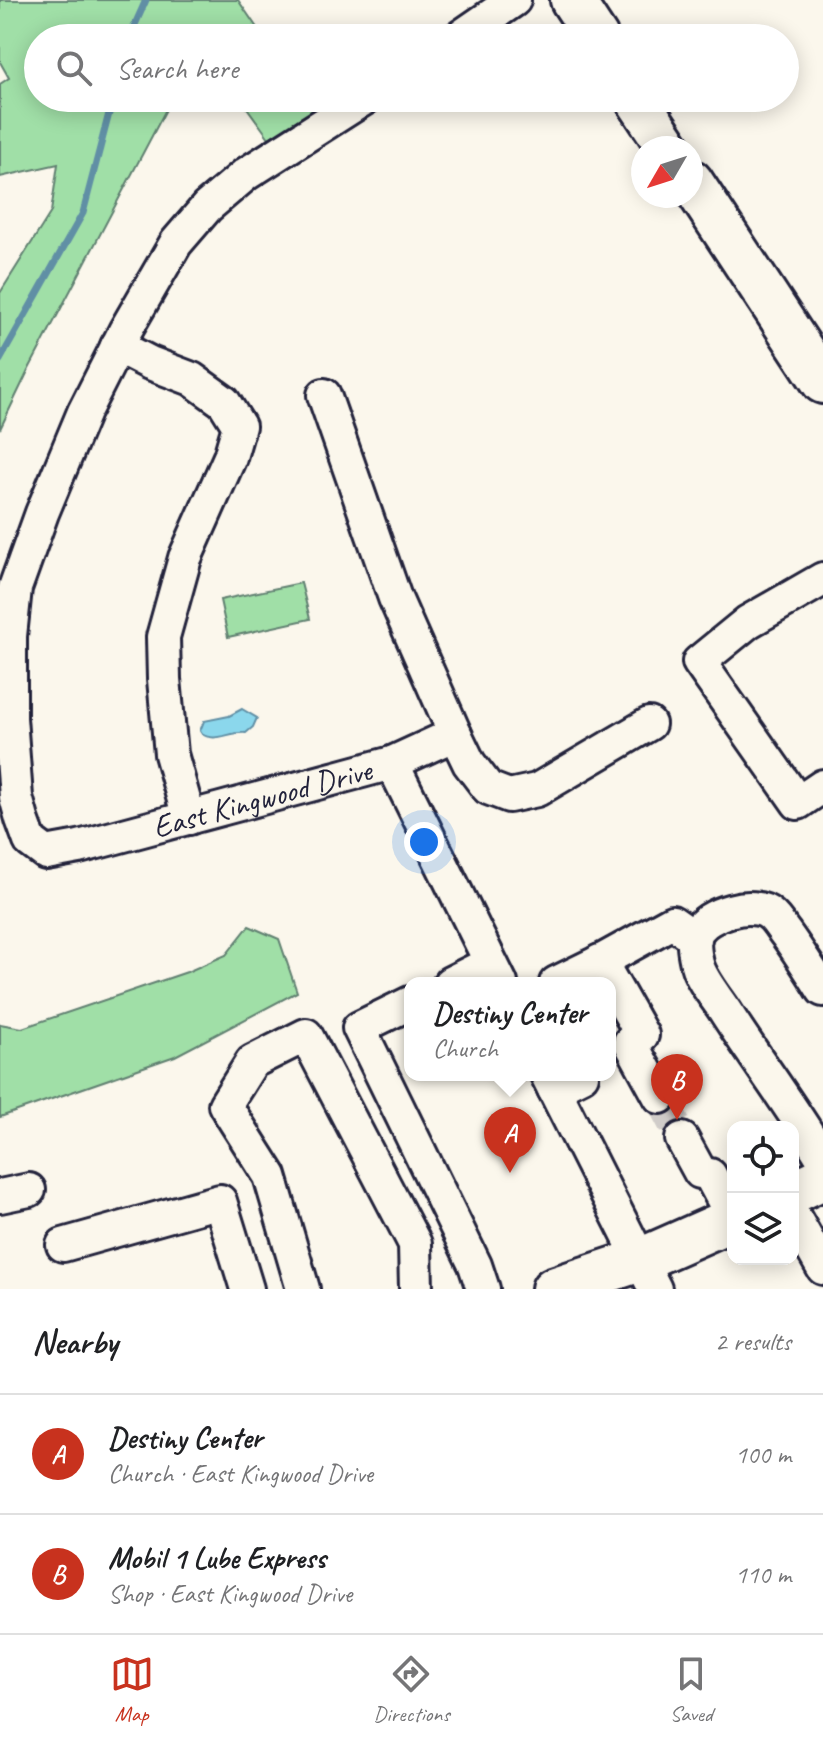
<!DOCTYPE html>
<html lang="en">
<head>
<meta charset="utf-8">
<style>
  :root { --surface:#fff; --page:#f2f2f2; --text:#202124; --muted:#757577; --line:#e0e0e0; --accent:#c8321e }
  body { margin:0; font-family:Caveat,sans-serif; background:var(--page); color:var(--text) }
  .controls { position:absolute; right:24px; bottom:24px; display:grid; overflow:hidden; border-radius:16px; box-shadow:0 4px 20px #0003 }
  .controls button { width:72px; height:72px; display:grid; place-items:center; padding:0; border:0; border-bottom:2px solid var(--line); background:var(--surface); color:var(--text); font:40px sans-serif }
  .compass { position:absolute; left:631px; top:136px; width:72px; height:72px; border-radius:50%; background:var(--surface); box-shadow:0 4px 20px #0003; rotate:231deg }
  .you { position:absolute; left:424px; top:842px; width:28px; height:28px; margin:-20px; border:6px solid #fff; border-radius:50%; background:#1a73e8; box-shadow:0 0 0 12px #1a73e833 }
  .badge { display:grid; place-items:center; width:52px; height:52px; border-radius:50%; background:var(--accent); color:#fff; font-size:26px; font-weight:700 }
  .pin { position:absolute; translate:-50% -66px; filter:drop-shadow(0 2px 4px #0008) }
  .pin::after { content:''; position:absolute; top:42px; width:28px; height:24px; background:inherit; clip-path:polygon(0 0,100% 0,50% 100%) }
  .popup { position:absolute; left:404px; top:977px; width:212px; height:104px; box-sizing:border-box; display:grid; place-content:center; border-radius:16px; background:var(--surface); filter:drop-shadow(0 2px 6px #0005); font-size:26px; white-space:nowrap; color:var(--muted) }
  .popup b { font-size:30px; color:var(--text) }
  .popup::after { content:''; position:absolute; left:50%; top:100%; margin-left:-16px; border:16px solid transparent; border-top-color:var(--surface) }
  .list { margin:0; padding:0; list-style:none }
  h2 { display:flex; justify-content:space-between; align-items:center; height:104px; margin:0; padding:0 32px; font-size:34px }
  h2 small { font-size:26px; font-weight:400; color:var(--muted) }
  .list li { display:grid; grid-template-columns:52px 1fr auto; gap:24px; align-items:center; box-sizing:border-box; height:120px; padding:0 32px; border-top:2px solid var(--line) }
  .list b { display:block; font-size:30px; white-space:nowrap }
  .list p { margin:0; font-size:26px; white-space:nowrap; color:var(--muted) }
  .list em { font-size:26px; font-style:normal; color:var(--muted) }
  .icon { flex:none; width:44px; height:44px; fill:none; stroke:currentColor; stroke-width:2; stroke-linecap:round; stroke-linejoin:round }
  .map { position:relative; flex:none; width:823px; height:1289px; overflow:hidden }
  .search { position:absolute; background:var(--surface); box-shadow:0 4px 20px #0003; left:24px; right:24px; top:24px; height:88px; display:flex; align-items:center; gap:20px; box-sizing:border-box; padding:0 28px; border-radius:44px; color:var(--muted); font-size:30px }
  .sheet { height:344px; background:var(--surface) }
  nav { display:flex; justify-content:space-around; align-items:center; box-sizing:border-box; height:112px; border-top:2px solid var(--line); background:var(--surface); font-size:22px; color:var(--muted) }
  nav a { display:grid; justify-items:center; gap:4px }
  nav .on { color:var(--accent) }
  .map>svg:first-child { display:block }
  .green { fill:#a0dfa7; stroke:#618071; stroke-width:2 }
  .water { fill:#8bd7ec; stroke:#618fa5; stroke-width:2 }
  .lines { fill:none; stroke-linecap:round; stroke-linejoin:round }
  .stream { stroke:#618fa5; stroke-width:7 }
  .minor-tunnel { stroke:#d0ccc9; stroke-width:32; stroke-dasharray:32 16; stroke-linecap:butt }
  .minor-casing { stroke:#22223b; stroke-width:38 }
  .major-casing { stroke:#22223b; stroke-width:48 }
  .minor { stroke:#fbf7ec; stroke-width:32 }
  .major { stroke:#fbf7ec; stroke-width:42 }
  .labels { text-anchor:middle; stroke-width:7; stroke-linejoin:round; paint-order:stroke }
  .street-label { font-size:32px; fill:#22223b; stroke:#fbf7ec }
</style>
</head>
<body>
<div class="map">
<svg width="823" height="1289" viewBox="0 0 823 1289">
  <rect width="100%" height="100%" fill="#fbf7ec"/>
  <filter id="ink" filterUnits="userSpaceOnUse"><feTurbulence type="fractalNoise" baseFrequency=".0125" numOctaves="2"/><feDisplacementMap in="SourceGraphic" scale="16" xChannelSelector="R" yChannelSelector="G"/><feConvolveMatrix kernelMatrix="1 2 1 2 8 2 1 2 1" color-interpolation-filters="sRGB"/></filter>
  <g filter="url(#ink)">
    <g class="green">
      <polygon points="0,0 238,0 264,38 38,38 38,98 172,98 29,369 0,429 0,293 51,212 58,164 0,177 0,84 9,78 0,62"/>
      <polygon points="240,98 305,98 314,112 269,138"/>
      <polygon points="301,583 310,619 228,637 220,600"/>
      <polygon points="249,926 279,939 297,992 175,1056 0,1117 0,1024 22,1028 187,972 226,955"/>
    </g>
    <path class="water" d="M242,709L257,718L253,727L246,733C231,731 215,743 202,734L200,731L204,721L229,716Z"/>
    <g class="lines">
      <g class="stream">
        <polyline points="129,38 146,0"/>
        <polyline points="0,360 83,213 113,98"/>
      </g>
      <polyline class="minor-tunnel" points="660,1097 682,1139"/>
      <defs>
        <g id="minor">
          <polyline points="459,38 514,0"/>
          <path id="s1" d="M365,98L246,174L207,207L176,243L125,331L84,412L42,513L15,588L10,636V718L16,797L22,819L30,841L46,853L79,847L392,763L501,983"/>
          <polyline points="117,346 150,363 192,379 224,402 239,426 230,457 185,558 163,637 164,679 171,754 189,818"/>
          <polyline points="324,395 395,598 455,734"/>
          <polyline points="823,579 748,622 699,662 798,803 823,786"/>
          <polyline points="392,763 455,734 469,763 488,788 509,796 537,790 649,724"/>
          <polyline points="600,961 642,1035"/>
          <polyline points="450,983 490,963"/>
          <polyline points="556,983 605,959 672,922 695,938"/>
          <path d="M823,990C811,971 799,952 786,934C781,928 777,920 771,915C754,899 705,913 696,934C692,944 695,954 697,964C701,980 716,997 725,1011C757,1061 793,1108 823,1159"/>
          <polyline points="410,1003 359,1028 475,1265 483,1289"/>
          <polyline points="630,1042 660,1097"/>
          <polyline points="547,1075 655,1289"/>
          <polyline points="554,1089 582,1075"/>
          <polyline points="682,1139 700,1172"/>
          <polyline points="710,1175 733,1218"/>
          <polyline points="0,1196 29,1190"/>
          <polyline points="793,1215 823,1268"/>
          <polyline points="63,1245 220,1201 247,1289"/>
          <polyline points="303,1289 270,1176 225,1105 252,1062 306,1035 415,1244 416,1289"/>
        </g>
        <g id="major">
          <polyline points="572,0 597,38"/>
          <polyline points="636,98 669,148"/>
          <polyline points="691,181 823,382"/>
          <polyline points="793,1192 823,1178"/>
          <polyline points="553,1289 640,1260 733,1219"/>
        </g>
      </defs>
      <use href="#minor" class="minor-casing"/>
      <use href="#major" class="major-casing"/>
      <use href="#minor" class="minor"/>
      <use href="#major" class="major"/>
    </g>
  </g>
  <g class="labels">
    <g class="street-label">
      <text dy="11" stroke="none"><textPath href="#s1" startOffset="1120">East Kingwood Drive</textPath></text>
    </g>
  </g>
</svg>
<div class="controls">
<button><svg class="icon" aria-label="locate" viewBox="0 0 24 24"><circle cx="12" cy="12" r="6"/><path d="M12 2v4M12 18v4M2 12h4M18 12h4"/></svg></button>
<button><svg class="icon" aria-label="layers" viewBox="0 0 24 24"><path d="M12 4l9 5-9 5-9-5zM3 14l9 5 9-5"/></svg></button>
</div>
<svg class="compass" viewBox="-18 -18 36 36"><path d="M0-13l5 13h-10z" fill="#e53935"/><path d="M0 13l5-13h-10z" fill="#757577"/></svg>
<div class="you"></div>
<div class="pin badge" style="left:510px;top:1173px">A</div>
<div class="popup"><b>Destiny Center</b>Church</div>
<div class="pin badge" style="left:677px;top:1120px">B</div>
<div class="search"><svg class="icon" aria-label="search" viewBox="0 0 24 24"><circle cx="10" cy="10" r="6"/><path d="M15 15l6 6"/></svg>Search here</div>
</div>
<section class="sheet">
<h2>Nearby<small>2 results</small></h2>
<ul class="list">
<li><span class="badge">A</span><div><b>Destiny Center</b><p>Church · East Kingwood Drive</p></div><em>100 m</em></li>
<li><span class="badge">B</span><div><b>Mobil 1 Lube Express</b><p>Shop · East Kingwood Drive</p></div><em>110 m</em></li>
</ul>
</section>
<nav>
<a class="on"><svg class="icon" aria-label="map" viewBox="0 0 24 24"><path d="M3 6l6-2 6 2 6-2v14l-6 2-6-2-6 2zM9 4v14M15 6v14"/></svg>Map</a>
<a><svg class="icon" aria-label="directions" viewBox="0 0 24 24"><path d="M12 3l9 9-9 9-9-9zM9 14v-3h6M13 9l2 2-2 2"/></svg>Directions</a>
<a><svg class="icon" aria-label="saved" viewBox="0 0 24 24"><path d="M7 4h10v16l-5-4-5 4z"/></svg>Saved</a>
</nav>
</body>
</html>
